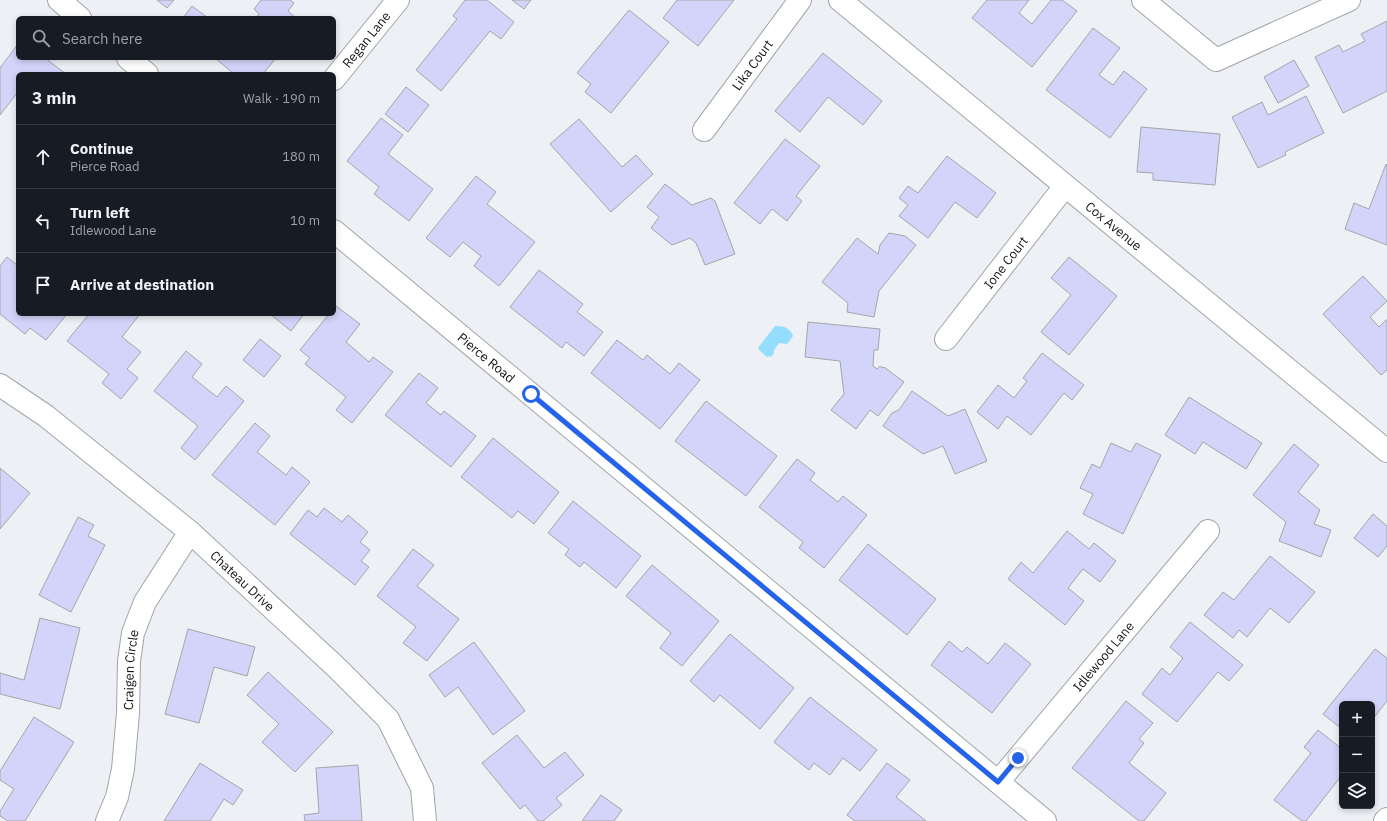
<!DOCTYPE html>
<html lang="en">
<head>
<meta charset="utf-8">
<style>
  :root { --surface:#171b24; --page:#20242c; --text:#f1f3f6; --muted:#9ea1a6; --line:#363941 }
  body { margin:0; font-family:"IBM Plex Sans",sans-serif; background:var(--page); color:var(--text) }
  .controls { position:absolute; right:12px; bottom:12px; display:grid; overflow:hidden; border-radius:6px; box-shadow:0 2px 6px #0003 }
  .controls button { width:36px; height:36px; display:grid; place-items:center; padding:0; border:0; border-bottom:1px solid var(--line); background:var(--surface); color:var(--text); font:20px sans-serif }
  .stop { position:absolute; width:12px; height:12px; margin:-9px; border:3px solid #2563eb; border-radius:50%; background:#fff }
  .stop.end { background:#2563eb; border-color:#fff; box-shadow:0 1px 4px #0008 }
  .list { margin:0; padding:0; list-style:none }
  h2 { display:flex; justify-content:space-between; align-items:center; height:52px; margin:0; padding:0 16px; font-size:17px }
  h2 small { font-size:13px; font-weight:400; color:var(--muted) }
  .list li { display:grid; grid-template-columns:26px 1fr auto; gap:12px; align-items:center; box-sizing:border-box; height:64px; padding:0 16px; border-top:1px solid var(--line) }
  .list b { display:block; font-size:15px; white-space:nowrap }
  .list p { margin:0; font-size:13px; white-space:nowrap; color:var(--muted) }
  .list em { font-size:13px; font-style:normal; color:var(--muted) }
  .icon { flex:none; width:22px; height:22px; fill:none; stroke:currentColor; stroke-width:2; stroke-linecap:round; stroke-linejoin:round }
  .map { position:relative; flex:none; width:1387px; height:821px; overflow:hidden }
  .search { position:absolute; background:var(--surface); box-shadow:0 2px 6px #0003; left:16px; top:16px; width:320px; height:44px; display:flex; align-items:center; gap:10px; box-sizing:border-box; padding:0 14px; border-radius:6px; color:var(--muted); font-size:15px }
  .panel { position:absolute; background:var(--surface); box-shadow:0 2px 6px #0003; left:16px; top:72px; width:320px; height:244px; border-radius:6px }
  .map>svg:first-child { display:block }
  .water { fill:#95ddfd }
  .building { fill:#d3d4f9; stroke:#a5a5a9 }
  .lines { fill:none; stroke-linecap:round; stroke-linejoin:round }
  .minor-casing { stroke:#a2a4a8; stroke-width:24 }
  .secondary-casing { stroke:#a2a4a8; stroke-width:24 }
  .minor { stroke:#fff; stroke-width:22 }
  .secondary { stroke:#fff; stroke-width:22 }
  .route { stroke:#2563eb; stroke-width:5 }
  .labels { text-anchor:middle; stroke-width:3.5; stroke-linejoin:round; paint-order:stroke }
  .street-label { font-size:13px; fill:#131415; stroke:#edf0f4 }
</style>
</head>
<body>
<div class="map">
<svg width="1387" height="821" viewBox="0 0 1387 821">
  <rect width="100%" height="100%" fill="#edf0f4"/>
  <path class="water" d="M775,326C783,326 790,327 793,336L787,344L779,343L774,350V353L772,356L767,357L759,350L758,348Z"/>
  <g class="building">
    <polygon points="157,0 174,0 167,8"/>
    <polygon points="261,0 290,0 294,3 288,11 296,18 256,18 259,14 254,9"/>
    <polygon points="465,0 487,0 514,22 501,39 490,31 441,91 416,70 457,19 453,16"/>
    <polygon points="512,0 531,0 524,9"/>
    <polygon points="677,0 734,0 698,46 663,18"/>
    <polygon points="987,0 1029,0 1019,13 1032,24 1051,0 1062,0 1077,11 1032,67 972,18"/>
    <polygon points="192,6 208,18 183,18"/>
    <polygon points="629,10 669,42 611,113 585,92 591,84 577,73"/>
    <polygon points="1387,21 1387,91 1343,113 1315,57 1339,45 1343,52 1365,41 1361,34"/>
    <polygon points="1093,28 1120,48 1099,75 1113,85 1124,71 1147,89 1110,138 1046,90"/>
    <polygon points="18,44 18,58 45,58 66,74 18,74 18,92 0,115 0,68"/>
    <polygon points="823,53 882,101 863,125 828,97 800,132 775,111"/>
    <polygon points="215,58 276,58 263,74 234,74"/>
    <polygon points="1294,60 1309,86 1278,103 1264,77"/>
    <polygon points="406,87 429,105 408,132 385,114"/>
    <polygon points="1306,96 1324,133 1285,152 1286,155 1258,168 1232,117 1262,102 1268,115"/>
    <polygon points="381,118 403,135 388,154 433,189 409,221 374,194 379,187 347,161"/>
    <polygon points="579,119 622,167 636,155 653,174 611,212 550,144"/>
    <polygon points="1141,127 1220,134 1215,185 1153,180 1153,173 1137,172"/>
    <polygon points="785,139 820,166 796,196 802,201 787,221 772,209 760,224 734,203"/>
    <polygon points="947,156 996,193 977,218 955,202 928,238 899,216 908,205 899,198 908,186 918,193"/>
    <polygon points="1386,164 1387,165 1387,245 1345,229 1354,203 1369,209"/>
    <polygon points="476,176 496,192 487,204 535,242 499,286 474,266 481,256 463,242 450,257 426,238"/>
    <polygon points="665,184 692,205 711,198 715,201 735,254 705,265 696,243 690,238 672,245 651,228 659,217 647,207"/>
    <polygon points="889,233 905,236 916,245 879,291 874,317 847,312 848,303 822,282 857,238 878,254 880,245"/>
    <polygon points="7,257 18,266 18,314 67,314 46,340 30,328 25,334 0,314 0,266"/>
    <polygon points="1069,257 1117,296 1069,355 1041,332 1071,295 1051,278"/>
    <polygon points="539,270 583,304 577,312 603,332 584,356 566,342 562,348 510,307"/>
    <polygon points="1363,276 1387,301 1370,317 1379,327 1386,320 1387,320 1387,370 1381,375 1323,314"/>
    <polygon points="336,306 360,324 346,342 369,362 373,357 393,372 352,423 336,410 346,397 305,364 310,358 300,350 329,314 334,314 334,308"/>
    <polygon points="89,314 140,314 122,337 141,352 127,369 138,378 121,399 102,383 109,374 67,341"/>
    <polygon points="270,314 304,314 291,331"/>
    <polygon points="808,322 880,329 878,350 874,350 873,366 877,369 880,366 883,368 884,367 904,382 878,416 870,410 856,429 831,410 844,394 840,361 805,357"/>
    <polygon points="260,339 281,356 264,377 243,360"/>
    <polygon points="617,340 643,360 647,355 670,374 679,363 700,380 660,429 591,373"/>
    <polygon points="186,351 202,364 192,377 217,397 226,386 244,401 195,460 181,448 198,426 154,391"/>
    <polygon points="1042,353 1084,385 1072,400 1064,393 1031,435 1007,416 998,429 977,412 998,385 1014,398 1027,381 1023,378"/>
    <polygon points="419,373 438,388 426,403 441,415 444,411 476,436 451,467 385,415"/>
    <polygon points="912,391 948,416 965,409 987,461 955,474 943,446 923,454 883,426 892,413 899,410"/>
    <polygon points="1189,397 1262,443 1246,469 1203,442 1195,454 1165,435"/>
    <polygon points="706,401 777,456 746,496 675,441"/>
    <polygon points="255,423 270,436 257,452 286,475 292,467 310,482 275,525 212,475"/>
    <polygon points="493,438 559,492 534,524 518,511 512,518 461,477"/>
    <polygon points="1111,443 1131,452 1136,443 1161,455 1123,534 1083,514 1093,494 1080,488 1092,464 1100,468"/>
    <polygon points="1294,444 1319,465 1298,492 1320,510 1314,524 1331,530 1321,557 1279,541 1286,522 1253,495"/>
    <polygon points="797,459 815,473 810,480 838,502 843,496 867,515 824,568 799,548 803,542 759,507"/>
    <polygon points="0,468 30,493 0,529"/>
    <polygon points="573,501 641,556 616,588 584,562 580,567 565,555 569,549 548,533"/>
    <polygon points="324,508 342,522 348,515 368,532 360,542 370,550 361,561 369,567 355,585 290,534 308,510 317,517"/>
    <polygon points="1373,514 1387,526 1387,546 1378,557 1354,538"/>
    <polygon points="78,517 94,525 88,536 105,545 71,612 39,595"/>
    <polygon points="1067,531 1089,549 1094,543 1116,561 1100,582 1083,569 1068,588 1084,601 1065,625 1008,579 1021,562 1033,573"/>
    <polygon points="868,544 936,599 907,635 839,580"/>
    <polygon points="413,549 434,565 417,586 459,619 427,661 403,643 416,627 377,596"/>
    <polygon points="1270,556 1315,592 1289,623 1270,608 1247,637 1239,630 1233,638 1204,615 1223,592 1234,600"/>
    <polygon points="652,565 719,621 682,666 660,648 671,633 626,596"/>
    <polygon points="40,618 80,628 60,709 0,694 0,673 24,680"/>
    <polygon points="1190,622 1243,665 1229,681 1218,672 1177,722 1142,694 1162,668 1170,675 1183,658 1170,647"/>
    <polygon points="188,629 255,647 247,676 214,667 199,723 165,714"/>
    <polygon points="730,634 794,688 760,729 720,695 714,702 690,681"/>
    <polygon points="949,641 962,652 967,647 988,664 1005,643 1031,664 992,713 931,665"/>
    <polygon points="474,642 525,711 493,735 458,687 445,697 429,675"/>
    <polygon points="1375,649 1387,658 1387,701 1372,720 1372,704 1342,704 1342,729 1323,714"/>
    <polygon points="268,672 333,732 295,772 262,742 279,724 247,695"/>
    <polygon points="810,697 877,750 860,771 843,758 830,775 814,763 809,770 774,742"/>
    <polygon points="1126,701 1153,723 1139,739 1144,743 1129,763 1166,793 1144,821 1139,821 1072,768"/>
    <polygon points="34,717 74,742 25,821 8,821 0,816 0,811 14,789 0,780 0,771"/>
    <polygon points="1318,730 1342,749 1342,775 1306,821 1302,821 1274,800 1311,753 1304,747"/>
    <polygon points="517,735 544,768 565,752 584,775 556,798 562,805 543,821 538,821 525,805 520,809 482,763"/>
    <polygon points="200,763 243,790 233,805 224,799 210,821 164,821"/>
    <polygon points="887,763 910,780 896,797 926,821 855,821 847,815"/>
    <polygon points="358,765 362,821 305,821 304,815 319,813 316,768"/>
    <polygon points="601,795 622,810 614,821 582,821"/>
  </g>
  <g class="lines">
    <defs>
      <g id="minor">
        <polyline points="59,0 80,18"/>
        <polyline points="1143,0 1216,60 1349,0"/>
        <polyline points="128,58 147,74"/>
        <path id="s1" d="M334,79L398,0"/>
        <path id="s2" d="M704,130L800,0"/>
        <path id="s3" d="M334,231L1045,821"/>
        <path id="s4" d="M946,339L1065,186"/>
        <path id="s5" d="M0,385L46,416L190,532L336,667L388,719L422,788L425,821"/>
        <path id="s6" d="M998,782L1208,531"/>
        <path id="s7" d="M107,821L117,797L123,769L128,713L129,661L133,633L145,602L190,532"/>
        <polyline points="1385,821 1387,819"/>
      </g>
      <g id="secondary">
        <path id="s8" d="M840,0L1387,451"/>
      </g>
    </defs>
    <use href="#minor" class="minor-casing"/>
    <use href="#secondary" class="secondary-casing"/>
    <use href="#minor" class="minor"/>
    <use href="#secondary" class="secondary"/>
  </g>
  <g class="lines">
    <polyline class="route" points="531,394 998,782 1018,758"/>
  </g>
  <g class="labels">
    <g class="street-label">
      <text dy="5" stroke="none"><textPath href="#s1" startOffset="51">Regan Lane</textPath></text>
      <text dy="5" stroke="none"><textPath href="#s2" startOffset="81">Lika Court</textPath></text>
      <text dy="5" stroke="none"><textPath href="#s8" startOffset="355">Cox Avenue</textPath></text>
      <text dy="5" stroke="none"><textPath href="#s4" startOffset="97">Ione Court</textPath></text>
      <text dy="5" stroke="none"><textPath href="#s3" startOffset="198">Pierce Road</textPath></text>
      <text dy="5" stroke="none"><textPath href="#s5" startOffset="312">Chateau Drive</textPath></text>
      <text dy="5" stroke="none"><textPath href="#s6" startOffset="164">Idlewood Lane</textPath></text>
      <text dy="5" stroke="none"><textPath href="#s7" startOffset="154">Craigen Circle</textPath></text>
    </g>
  </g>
</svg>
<div class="controls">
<button>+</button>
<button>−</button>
<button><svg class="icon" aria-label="layers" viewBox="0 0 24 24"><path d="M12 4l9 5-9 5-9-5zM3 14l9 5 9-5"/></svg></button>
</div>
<div class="stop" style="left:531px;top:394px"></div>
<div class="stop end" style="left:1018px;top:758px"></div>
<div class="search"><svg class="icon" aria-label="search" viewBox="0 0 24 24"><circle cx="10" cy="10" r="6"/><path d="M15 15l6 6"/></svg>Search here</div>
<section class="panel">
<h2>3 min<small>Walk · 190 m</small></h2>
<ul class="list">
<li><svg class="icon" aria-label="ahead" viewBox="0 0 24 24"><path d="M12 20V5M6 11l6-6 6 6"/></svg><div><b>Continue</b><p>Pierce Road</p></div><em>180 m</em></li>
<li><svg class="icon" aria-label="left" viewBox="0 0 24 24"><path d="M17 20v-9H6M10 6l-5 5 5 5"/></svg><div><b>Turn left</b><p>Idlewood Lane</p></div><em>10 m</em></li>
<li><svg class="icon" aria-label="arrive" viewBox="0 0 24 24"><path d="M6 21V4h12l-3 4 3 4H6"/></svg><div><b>Arrive at destination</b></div></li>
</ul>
</section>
</div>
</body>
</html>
